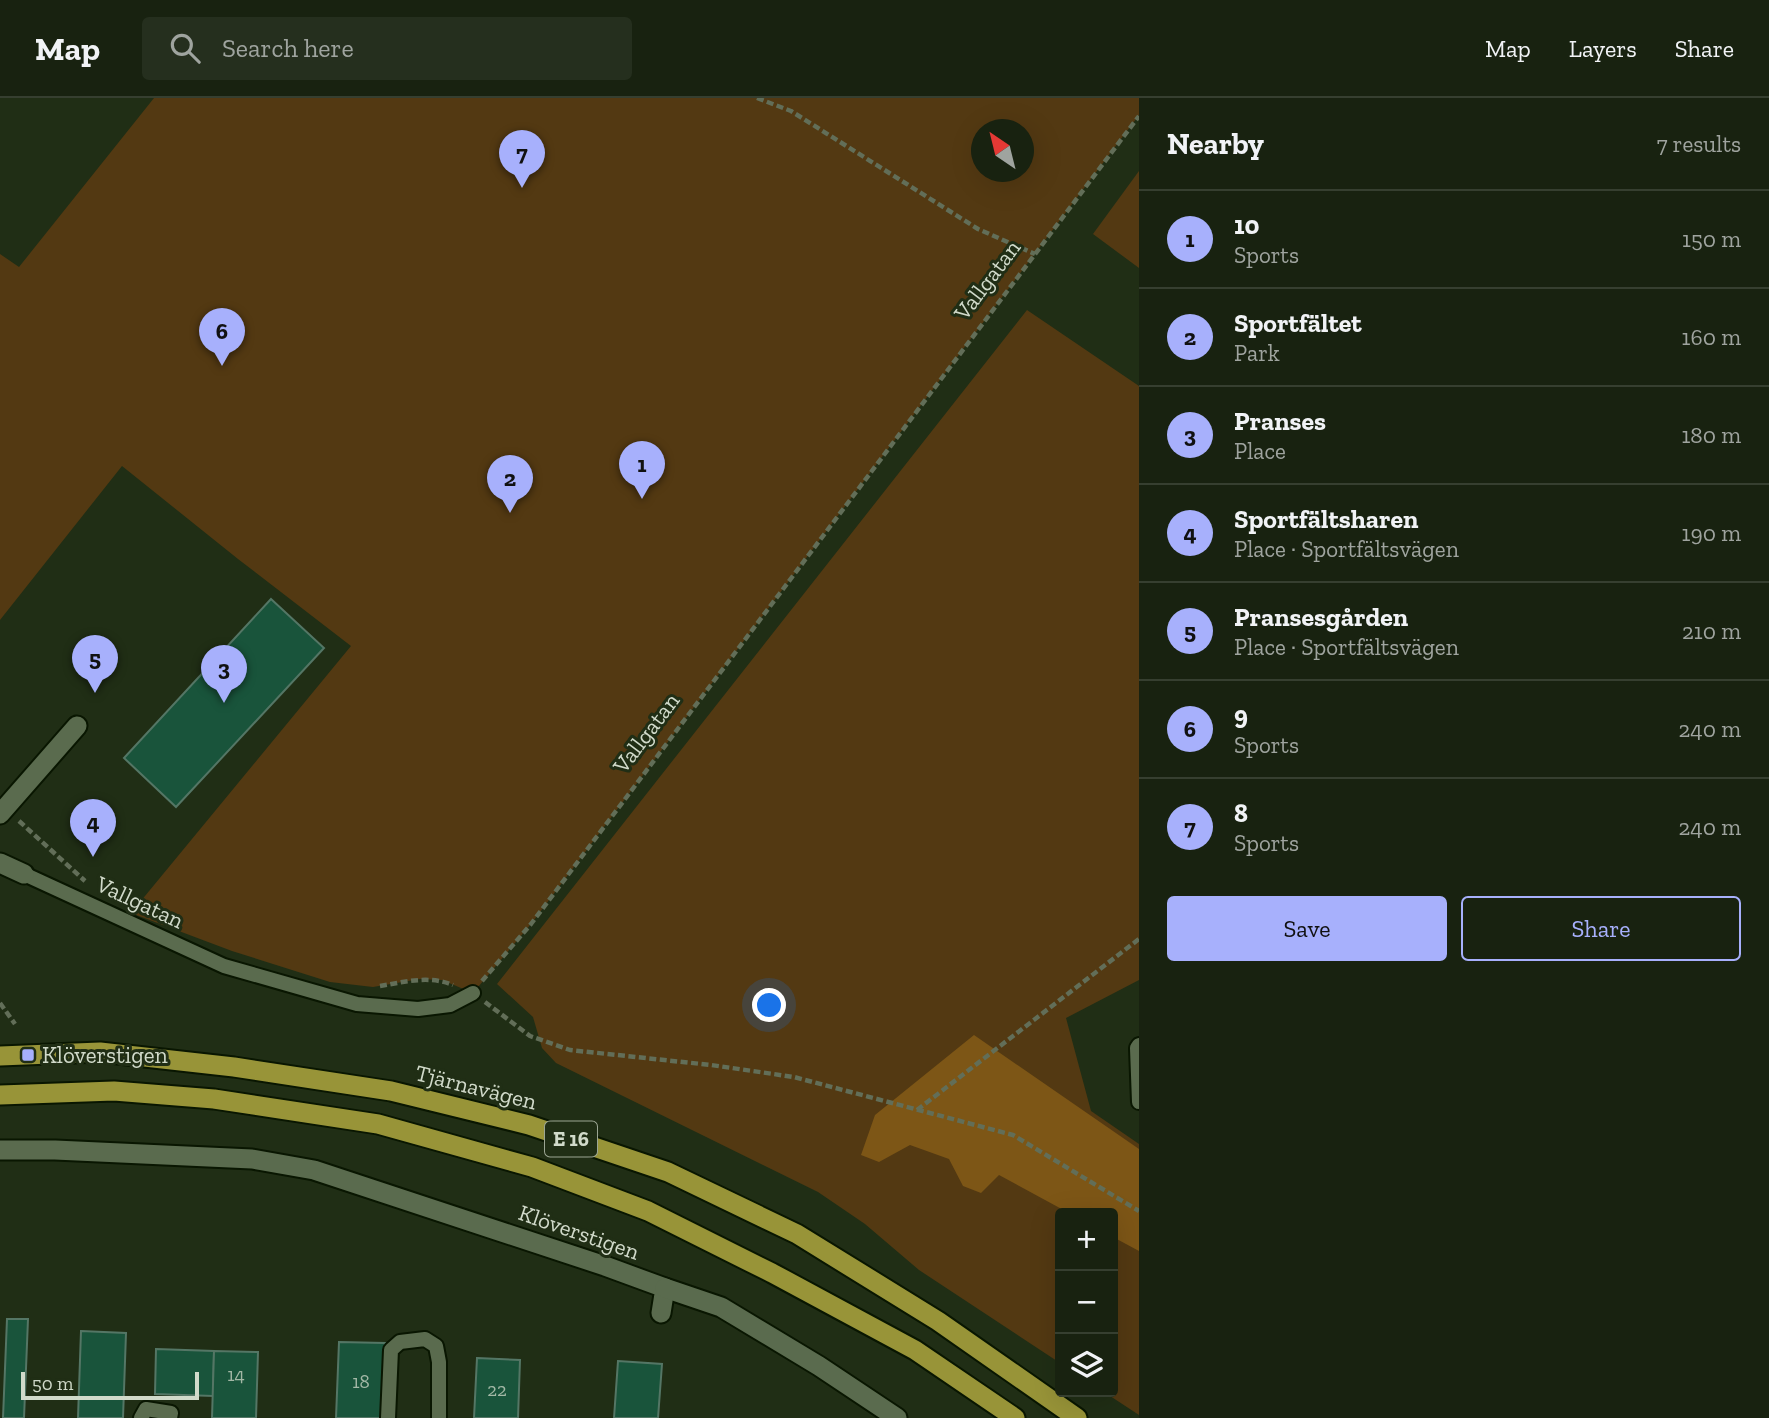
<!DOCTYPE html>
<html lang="en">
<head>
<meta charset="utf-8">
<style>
  :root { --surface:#182210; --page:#252f1e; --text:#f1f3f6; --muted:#9fa49f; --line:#363f30; --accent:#a7b0fc }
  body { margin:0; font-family:"Zilla Slab",serif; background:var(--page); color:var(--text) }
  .controls { position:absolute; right:21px; bottom:21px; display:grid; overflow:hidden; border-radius:7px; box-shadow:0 7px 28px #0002 }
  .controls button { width:63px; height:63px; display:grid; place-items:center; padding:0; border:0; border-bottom:2px solid var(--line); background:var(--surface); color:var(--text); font:35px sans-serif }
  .compass { position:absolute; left:971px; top:21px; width:63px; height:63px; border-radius:50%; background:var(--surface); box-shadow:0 7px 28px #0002; rotate:325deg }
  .scale { position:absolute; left:21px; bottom:18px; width:178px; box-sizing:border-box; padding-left:7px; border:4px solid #d1daca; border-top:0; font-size:19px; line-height:24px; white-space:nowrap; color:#d1daca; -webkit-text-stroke:5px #202e15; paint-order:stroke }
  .you { position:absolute; left:770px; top:908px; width:24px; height:24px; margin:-18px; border:5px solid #fff; border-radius:50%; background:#1a73e8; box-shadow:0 0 0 10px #1a73e833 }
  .badge { display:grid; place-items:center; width:46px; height:46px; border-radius:50%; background:var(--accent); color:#111; font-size:23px; font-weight:700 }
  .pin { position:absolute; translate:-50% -58px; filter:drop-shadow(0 2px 4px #0008) }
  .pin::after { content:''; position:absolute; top:37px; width:24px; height:21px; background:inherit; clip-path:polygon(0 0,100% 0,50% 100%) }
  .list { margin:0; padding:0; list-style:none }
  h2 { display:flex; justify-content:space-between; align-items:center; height:91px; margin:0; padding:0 28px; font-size:30px }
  h2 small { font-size:23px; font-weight:400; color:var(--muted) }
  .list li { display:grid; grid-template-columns:46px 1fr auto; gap:21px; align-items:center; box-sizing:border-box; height:98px; padding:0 28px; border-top:2px solid var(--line) }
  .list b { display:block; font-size:26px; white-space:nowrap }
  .list p { margin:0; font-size:23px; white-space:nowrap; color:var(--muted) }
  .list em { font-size:23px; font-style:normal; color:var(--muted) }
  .actions { display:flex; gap:14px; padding:21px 28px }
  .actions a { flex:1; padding:16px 0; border:2px solid var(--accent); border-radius:7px; text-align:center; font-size:24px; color:var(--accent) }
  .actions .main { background:var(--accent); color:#111 }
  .icon { flex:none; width:38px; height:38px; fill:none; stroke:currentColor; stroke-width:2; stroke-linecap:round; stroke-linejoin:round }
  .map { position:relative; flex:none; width:1139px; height:1320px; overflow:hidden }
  header { display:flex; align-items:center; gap:42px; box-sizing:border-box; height:98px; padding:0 35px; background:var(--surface); border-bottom:2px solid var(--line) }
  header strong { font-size:33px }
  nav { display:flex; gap:38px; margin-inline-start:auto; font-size:24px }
  .search { width:490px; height:63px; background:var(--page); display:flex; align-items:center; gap:18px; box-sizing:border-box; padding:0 24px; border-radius:7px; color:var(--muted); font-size:26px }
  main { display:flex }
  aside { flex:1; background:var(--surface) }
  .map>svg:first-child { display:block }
  .green { fill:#533912; fill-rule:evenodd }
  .forest { fill:#7d5616 }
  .building { fill:#19543b; stroke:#547665; stroke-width:2 }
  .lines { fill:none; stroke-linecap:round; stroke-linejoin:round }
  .service-casing { stroke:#091601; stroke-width:18 }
  .minor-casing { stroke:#091601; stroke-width:23 }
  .trunk-casing { stroke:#091601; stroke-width:23 }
  .path { stroke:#626e58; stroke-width:4.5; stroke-dasharray:7 3.5; stroke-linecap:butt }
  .service { stroke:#5a6b4e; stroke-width:14 }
  .minor { stroke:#5a6b4e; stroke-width:19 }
  .trunk { stroke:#989438; stroke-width:19 }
  .poi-dot { fill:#a7b0fc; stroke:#202e15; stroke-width:2.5 }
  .labels { text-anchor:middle; stroke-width:6; stroke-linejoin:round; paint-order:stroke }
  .number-label { font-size:19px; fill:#a3b8a6 }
  .shield { fill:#202e15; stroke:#9ca694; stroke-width:2 }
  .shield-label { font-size:21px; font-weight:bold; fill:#d1daca }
  .street-label { font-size:23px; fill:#d1daca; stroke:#202e15 }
  .poi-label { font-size:23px; fill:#d1daca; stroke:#202e15; text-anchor:start }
</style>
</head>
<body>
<header>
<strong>Map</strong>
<div class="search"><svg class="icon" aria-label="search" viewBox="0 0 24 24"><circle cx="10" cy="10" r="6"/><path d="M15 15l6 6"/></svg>Search here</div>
<nav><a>Map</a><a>Layers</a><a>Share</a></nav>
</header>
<main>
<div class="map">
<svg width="1139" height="1320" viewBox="0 0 1139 1320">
  <rect width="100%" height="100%" fill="#202e15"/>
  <g class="green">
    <path d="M154,0H1139V17L531,826L473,895L442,882L420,881L373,889L330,884L232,853L131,815L351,548L238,461L122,368L0,522V156L19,169ZM982,32H1024V74H982Z"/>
    <polygon points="1139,73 1139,170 1093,136"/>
    <polygon points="1027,212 1139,288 1139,882 1066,920 1091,1013 1139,1046 1139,1317 1104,1294 1113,1294 1113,1115 1060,1115 1060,1265 919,1172 865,1126 818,1094 556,965 542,950 533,919 497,886"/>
  </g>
  <polygon class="forest" points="974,937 1139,1051 1139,1153 1113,1139 1113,1115 1069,1115 999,1077 981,1095 963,1088 949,1061 910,1047 879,1064 861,1057 875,1017"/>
  <g class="building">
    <polygon points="271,501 324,550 176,709 124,660"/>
    <polygon points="7,1221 28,1221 24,1320 3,1320"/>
    <polygon points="81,1233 126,1235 123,1320 78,1320"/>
    <polygon points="339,1244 385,1245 383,1320 336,1320"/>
    <polygon points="156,1251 214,1253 213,1298 155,1296"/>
    <polygon points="214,1253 258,1254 256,1320 212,1320"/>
    <polygon points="477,1260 520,1262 518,1320 474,1320"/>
    <polygon points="618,1263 662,1266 658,1320 614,1320"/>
  </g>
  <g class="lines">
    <defs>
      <g id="service">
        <polyline points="24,776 224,868 357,906 418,911 450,907 473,895"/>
        <polyline points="1139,947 1137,950 1139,1004"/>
        <polyline points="141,1320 146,1311 171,1315 170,1320"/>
        <polyline points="388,1320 391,1252 400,1244 425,1241 436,1248 439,1264 439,1320"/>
      </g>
      <g id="minor">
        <polyline points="0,716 77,628"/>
        <polyline points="0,765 24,776"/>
        <polyline points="0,1052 55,1052 252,1061 314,1072 605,1168 665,1190 661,1215"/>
        <polyline points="665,1190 721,1209 819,1268 897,1320"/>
      </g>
      <g id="trunk">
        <polyline points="0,958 100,954 234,969 391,993 529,1027 668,1074 797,1136 938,1223 1077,1320"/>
        <polyline points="0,997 114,993 214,1001 378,1026 532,1069 648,1113 772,1175 915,1252 1015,1320"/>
      </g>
    </defs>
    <use href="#service" class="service-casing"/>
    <use href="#minor" class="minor-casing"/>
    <use href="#trunk" class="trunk-casing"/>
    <g class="path">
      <polyline points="757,0 791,13 978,131 1035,156"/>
      <polyline points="19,723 85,783"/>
      <polyline points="482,883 531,826 1139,18"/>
      <path d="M380,888C404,884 429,877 453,887"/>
      <polyline points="485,904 530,938 570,952 711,967 794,979 1013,1037 1139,1113"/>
      <polyline points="0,905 15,926"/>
      <polyline points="917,1012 1139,841"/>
    </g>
    <use href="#service" class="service"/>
    <use href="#minor" class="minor"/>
    <use href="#trunk" class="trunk"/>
  </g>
  <rect class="poi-dot" x="21" y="950" width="14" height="14" rx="3.5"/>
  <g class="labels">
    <g class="number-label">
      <text x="236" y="1283">14</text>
      <text x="361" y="1290">18</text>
      <text x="497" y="1298">22</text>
    </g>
    <rect class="shield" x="545" y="1023.5" width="52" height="35" rx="5"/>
    <g class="shield-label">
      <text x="571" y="1048">E 16</text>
    </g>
    <g class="street-label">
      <text transform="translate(987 182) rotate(-53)" y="8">Vallgatan</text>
      <text transform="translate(646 635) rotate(-53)" y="8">Vallgatan</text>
      <text transform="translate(140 804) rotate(25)" y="8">Vallgatan</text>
      <text transform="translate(476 989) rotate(14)" y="8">Tjärnavägen</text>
      <text transform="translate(579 1134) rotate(19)" y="8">Klöverstigen</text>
    </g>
    <g class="poi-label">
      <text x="42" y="965">Klöverstigen</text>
    </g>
  </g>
</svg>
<div class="controls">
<button>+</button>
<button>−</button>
<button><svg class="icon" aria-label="layers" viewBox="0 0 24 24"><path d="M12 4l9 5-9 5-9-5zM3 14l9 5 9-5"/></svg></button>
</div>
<svg class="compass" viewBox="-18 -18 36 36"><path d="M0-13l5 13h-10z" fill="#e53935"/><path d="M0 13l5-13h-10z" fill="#9fa49f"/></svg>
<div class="scale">50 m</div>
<div class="you"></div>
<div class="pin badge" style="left:642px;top:401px">1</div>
<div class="pin badge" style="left:510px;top:415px">2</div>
<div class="pin badge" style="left:224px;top:605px">3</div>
<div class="pin badge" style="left:93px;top:759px">4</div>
<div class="pin badge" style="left:95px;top:595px">5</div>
<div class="pin badge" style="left:222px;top:268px">6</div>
<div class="pin badge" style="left:522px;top:90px">7</div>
</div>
<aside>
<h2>Nearby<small>7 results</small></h2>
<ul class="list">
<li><span class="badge">1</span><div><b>10</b><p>Sports</p></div><em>150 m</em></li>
<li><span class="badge">2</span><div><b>Sportfältet</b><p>Park</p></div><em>160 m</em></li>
<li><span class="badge">3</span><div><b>Pranses</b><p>Place</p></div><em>180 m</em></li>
<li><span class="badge">4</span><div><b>Sportfältsharen</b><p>Place · Sportfältsvägen</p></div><em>190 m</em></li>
<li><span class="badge">5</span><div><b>Pransesgården</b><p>Place · Sportfältsvägen</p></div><em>210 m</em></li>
<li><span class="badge">6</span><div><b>9</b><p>Sports</p></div><em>240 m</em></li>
<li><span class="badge">7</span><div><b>8</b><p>Sports</p></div><em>240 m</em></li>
</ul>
<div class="actions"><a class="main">Save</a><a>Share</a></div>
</aside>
</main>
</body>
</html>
